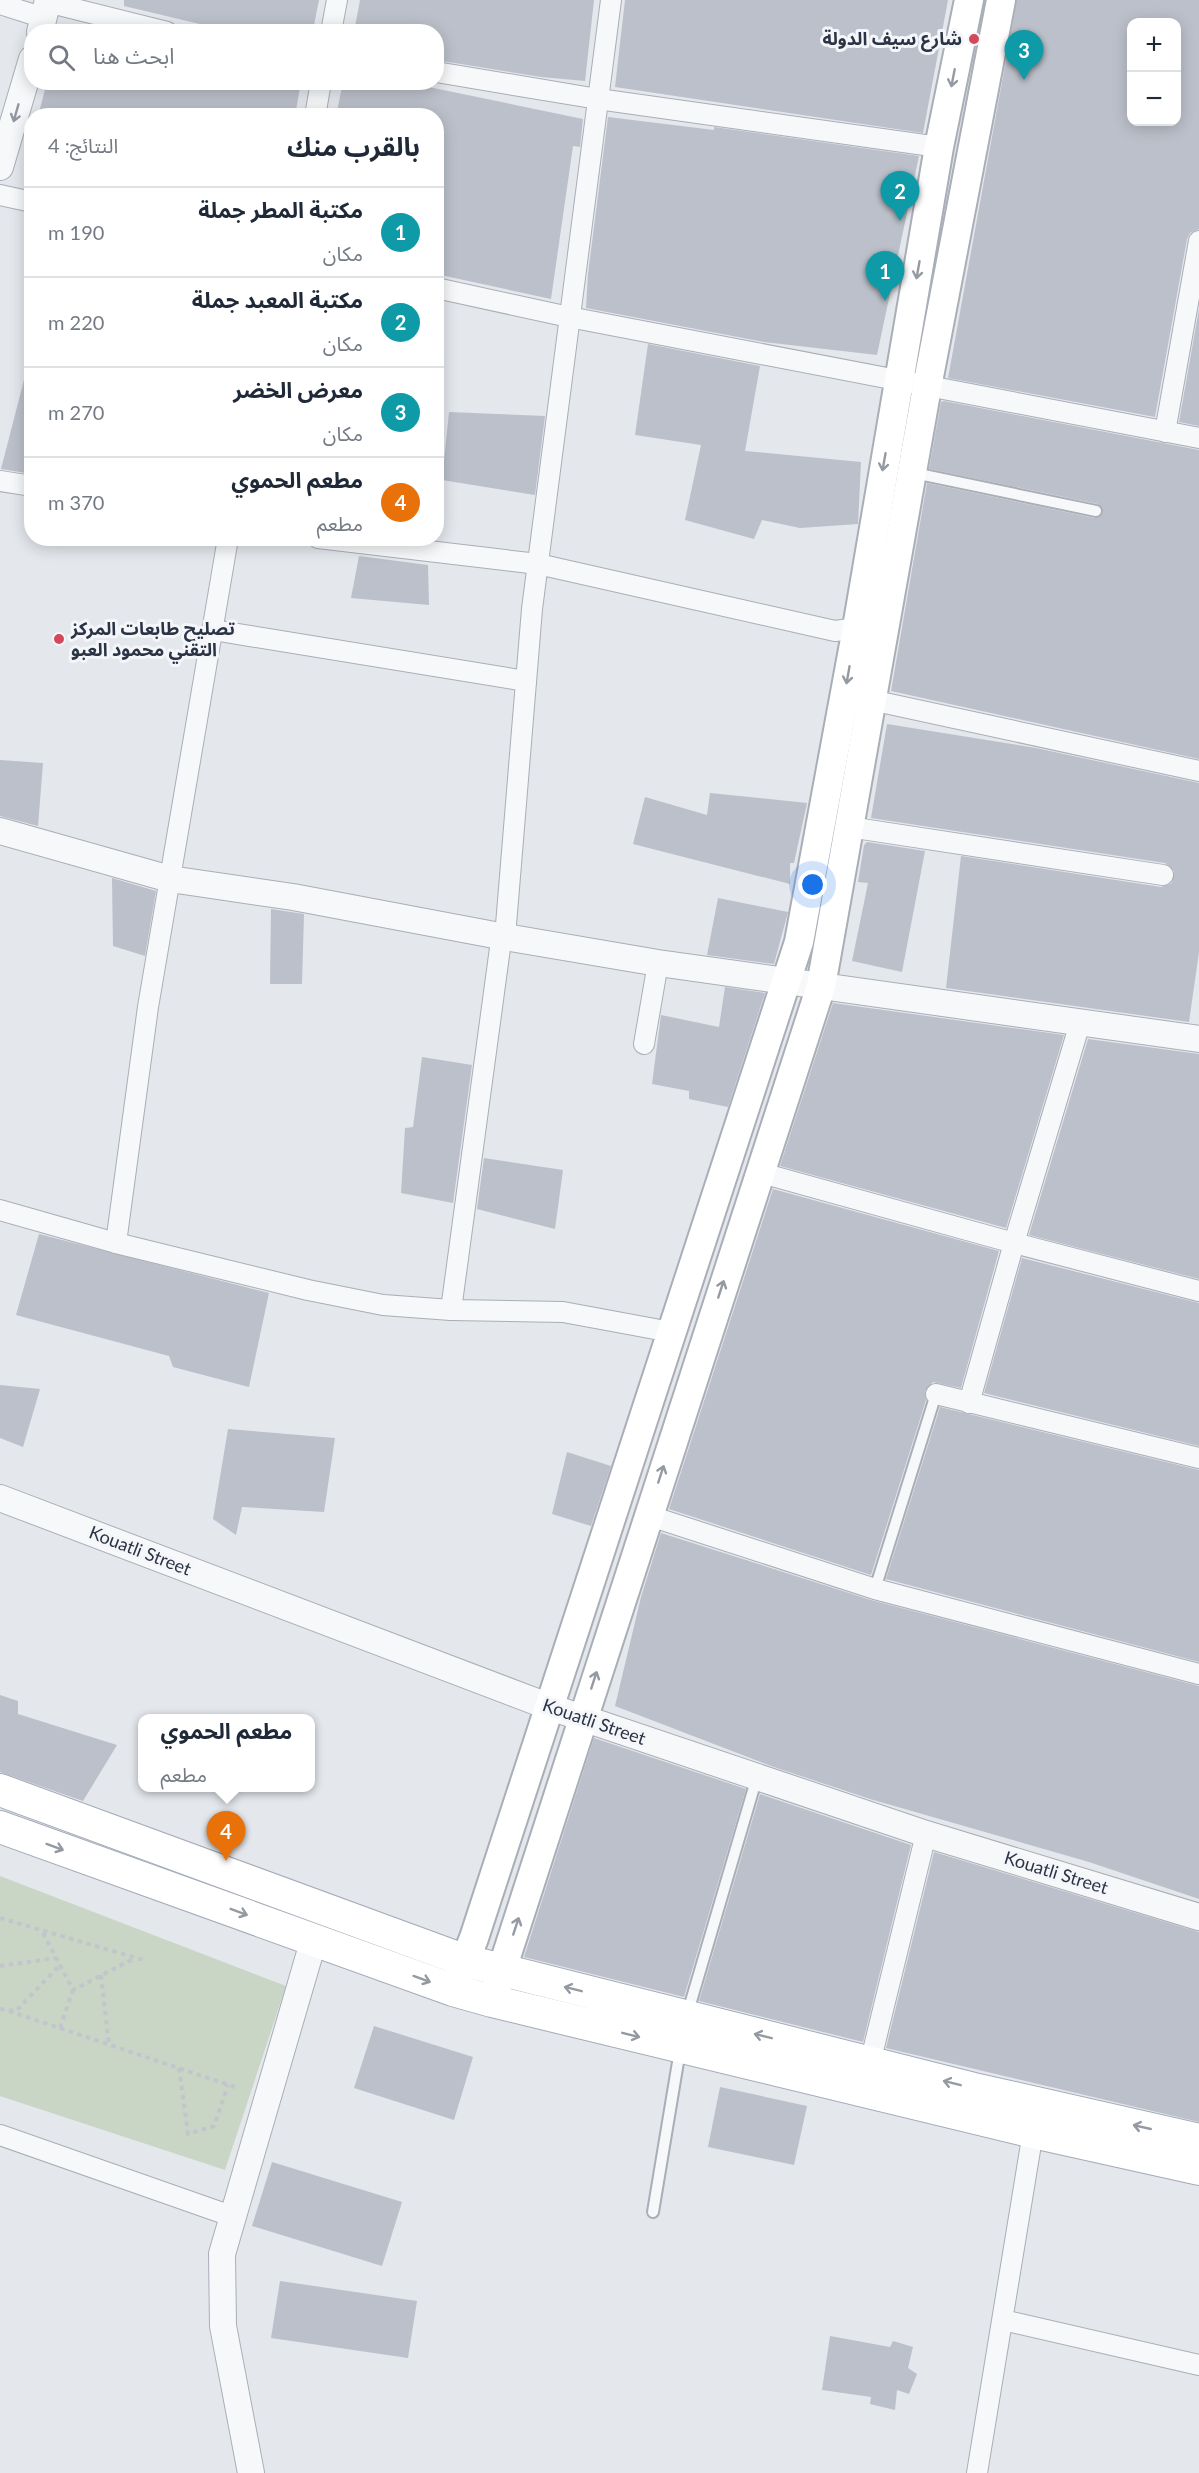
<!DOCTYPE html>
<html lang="ar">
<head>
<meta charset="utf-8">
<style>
  :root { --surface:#fff; --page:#f6f6f7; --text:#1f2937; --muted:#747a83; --line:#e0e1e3; --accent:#db2777 }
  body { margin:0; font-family:Lato,"Noto Sans Arabic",sans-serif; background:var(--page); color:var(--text); direction:rtl }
  .controls { position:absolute; right:18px; top:18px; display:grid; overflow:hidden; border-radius:12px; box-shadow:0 3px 15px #0003 }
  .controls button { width:54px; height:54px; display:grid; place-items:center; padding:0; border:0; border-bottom:2px solid var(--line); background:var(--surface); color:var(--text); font:30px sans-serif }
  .you { position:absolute; left:813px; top:885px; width:21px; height:21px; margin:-15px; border:4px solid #fff; border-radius:50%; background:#1a73e8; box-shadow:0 0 0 9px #1a73e833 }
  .badge { display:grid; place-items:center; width:39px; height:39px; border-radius:50%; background:var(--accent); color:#fff; font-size:20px; font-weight:700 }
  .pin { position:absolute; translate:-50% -50px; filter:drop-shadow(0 2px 3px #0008) }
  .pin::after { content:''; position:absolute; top:32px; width:21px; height:18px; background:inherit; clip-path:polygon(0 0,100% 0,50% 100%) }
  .popup { position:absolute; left:138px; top:1714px; width:177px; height:78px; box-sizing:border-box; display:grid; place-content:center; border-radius:12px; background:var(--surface); filter:drop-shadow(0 2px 4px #0005); font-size:20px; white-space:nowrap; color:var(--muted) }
  .popup b { font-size:22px; color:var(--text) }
  .popup::after { content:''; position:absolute; left:50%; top:100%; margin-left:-12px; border:12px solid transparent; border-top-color:var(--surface) }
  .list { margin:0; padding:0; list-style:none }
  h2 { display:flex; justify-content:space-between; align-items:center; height:78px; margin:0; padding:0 24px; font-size:26px }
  h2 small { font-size:20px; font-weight:400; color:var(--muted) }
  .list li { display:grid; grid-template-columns:39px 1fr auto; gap:18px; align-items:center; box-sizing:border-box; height:90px; padding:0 24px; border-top:2px solid var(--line) }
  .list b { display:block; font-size:22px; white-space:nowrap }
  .list p { margin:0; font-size:20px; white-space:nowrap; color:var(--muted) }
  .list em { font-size:20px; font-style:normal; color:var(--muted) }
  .icon { flex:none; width:33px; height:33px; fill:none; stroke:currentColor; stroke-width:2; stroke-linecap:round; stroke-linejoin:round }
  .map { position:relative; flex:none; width:1199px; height:2473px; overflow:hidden; direction:ltr }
  .search { position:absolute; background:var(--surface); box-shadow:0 3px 15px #0003; left:24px; top:24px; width:420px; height:66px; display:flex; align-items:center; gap:15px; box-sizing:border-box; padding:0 21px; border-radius:24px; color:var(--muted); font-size:22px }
  .panel { position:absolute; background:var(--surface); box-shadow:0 3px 15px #0003; left:24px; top:108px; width:420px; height:438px; border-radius:24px; direction:rtl }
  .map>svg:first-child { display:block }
  .green { fill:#c9d6c5 }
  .building { fill:#bbc0ca; fill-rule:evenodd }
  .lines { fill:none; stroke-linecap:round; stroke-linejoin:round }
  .service-casing { stroke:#a9aeb7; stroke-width:14 }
  .minor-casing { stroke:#a9aeb7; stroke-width:22 }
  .tertiary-casing { stroke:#a9aeb7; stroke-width:28 }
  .secondary-casing { stroke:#a9aeb7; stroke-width:32 }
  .primary-casing { stroke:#a3abb8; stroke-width:34 }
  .path { stroke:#c2c5cb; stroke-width:4; stroke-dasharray:4.5 4.5; stroke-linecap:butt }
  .service { stroke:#f7f8fa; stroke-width:10 }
  .minor { stroke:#f7f8fa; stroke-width:20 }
  .tertiary { stroke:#f7f8fa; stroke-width:26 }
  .secondary { stroke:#fff; stroke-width:28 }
  .primary { stroke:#fff; stroke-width:32 }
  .oneway { stroke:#959aa2 }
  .oneway2 { stroke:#9196a0 }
  .poi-dot { fill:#d1495b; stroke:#f4f6f9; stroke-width:2 }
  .labels { text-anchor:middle; stroke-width:6; stroke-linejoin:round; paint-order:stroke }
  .poi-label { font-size:18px; font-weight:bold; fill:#2b3445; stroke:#f4f6f9; text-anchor:end }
  .street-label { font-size:18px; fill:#2b3445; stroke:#f4f6f9 }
</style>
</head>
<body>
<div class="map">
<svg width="1199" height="2473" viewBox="0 0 1199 2473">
  <rect width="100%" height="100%" fill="#e4e7ec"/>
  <polygon class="green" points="0,1876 286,1986 225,2170 0,2096"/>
  <g class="building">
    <polygon points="124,0 319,0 313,30 225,30 124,6"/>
    <polygon points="360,0 594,0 585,81 541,77 436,60 436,32 354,32"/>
    <polygon points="625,0 948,0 923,133 615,87"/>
    <path d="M1017,0H1199V229L1190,233L1187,239L1155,417L948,378ZM1131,22H1176V122H1131Z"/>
    <polygon points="47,82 301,82 295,116 38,116"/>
    <polygon points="343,82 419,82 419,85 583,119 580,147 573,146 551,299 436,274 436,116 336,116"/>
    <polygon points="608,117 714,130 714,127 919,156 877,355 764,342 586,308 588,274"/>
    <polygon points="1199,309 1199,426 1179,422"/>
    <polygon points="648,344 760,366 745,451 861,462 858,524 800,528 762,520 754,539 685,520 701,445 635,435"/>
    <polygon points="26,372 32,372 32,474 1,469"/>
    <polygon points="944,401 1199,450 1199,759 891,691 927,483 1094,518 1101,516 1103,512 1098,504 929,469 941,402"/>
    <polygon points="449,412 545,416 535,495 442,480"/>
    <polygon points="359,556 428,565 429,605 351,598"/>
    <polygon points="887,724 1036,748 1199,783 1199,952 1189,1022 946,988 961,856 1161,887 1172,883 1174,871 1165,863 871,818"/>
    <polygon points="0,760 43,763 38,826 0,816"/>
    <polygon points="710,793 807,803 794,863 790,863 790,884 633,844 645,797 707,815"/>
    <polygon points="867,842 925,851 902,972 852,961 868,883 858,882 864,845"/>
    <polygon points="112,878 156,891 145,956 113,946"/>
    <polygon points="718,898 788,912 774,964 707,955"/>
    <polygon points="271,909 304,914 302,984 270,984"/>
    <polygon points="725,987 765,993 728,1107 689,1099 689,1091 652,1084 661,1015 719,1027"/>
    <polygon points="833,1003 1064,1035 1006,1228 780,1166"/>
    <polygon points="1088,1039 1199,1054 1199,1279 1029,1235"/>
    <polygon points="422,1057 472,1065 453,1203 401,1193 405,1128 413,1127"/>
    <polygon points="484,1158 563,1170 555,1229 477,1209"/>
    <polygon points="773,1189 999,1251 961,1388 933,1382 925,1391 926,1400 871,1575 669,1509"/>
    <polygon points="39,1234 269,1293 249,1387 173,1367 169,1356 16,1315"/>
    <polygon points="1022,1258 1199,1303 1199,1446 984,1393"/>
    <polygon points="0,1385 40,1389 23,1447 0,1438"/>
    <polygon points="940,1407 1199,1470 1199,1662 886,1579"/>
    <polygon points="228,1429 335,1438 324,1512 242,1507 236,1535 213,1519"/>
    <polygon points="567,1452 611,1466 591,1526 552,1514"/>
    <polygon points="661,1533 871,1600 1199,1686 1199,1899 1089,1862 870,1799 774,1767 615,1706 641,1597"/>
    <polygon points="0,1695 18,1701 18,1714 117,1745 83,1801 0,1772"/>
    <polygon points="594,1738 746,1789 684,1997 524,1957"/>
    <polygon points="760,1794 911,1845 863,2042 699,2001"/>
    <polygon points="934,1852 1199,1932 1199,2122 886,2048"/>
    <polygon points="374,2026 473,2057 454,2120 354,2088"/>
    <polygon points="720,2087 807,2106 794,2165 708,2147"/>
    <polygon points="272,2162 402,2202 382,2266 252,2226"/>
    <polygon points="280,2281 417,2301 408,2358 271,2338"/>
    <polygon points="830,2336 890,2347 893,2341 913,2347 908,2368 917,2374 909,2394 897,2390 895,2410 870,2404 871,2397 822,2390"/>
  </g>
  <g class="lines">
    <defs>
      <g id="service">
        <polyline points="914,473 1096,511"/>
        <polyline points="875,1589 936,1394"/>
        <polyline points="687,2015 757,1777"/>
        <polyline points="653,2212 680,2050"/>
      </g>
      <g id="minor">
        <polyline points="47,2 167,32"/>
        <polyline points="0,4 44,18"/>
        <polyline points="331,32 337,0"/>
        <polyline points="436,72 598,99 939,147"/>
        <polyline points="315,116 321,82"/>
        <polyline points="0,195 32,202"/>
        <polyline points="436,288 569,317 1199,438"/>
        <polyline points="1165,432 1199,241"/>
        <polyline points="0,481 32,486"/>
        <polyline points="318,538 538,564 835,631 857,628"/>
        <polyline points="213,630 526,681"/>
        <polyline points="871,700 1199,771"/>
        <polyline points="849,827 1163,875"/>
        <polyline points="644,1044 658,963"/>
        <polyline points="758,1172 1014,1243 1199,1291"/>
        <polyline points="0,1210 116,1243 308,1290 383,1305 451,1310 563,1312 671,1332"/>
        <polyline points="116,1243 148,1007 228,538"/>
        <polyline points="451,1310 500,948 505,937 532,609 611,0"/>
        <polyline points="936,1394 1199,1458"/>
        <polyline points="969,1403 1014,1243 1080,1023"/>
        <polyline points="647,1515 875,1589 1199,1674"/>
        <polyline points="870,2063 926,1834"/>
        <polyline points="0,2135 231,2216"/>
        <polyline points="1003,2320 1199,2365"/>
        <polyline points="977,2473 1033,2132"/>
      </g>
      <g id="tertiary">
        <polyline points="40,32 48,0"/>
        <polyline points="0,167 32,59"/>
        <polyline points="0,831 170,879 293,897 505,937 658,963 1199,1039"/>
        <polyline points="0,1498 550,1707 926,1834 1199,1917"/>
        <polyline points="251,2473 223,2326 222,2254 314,1939"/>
      </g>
      <g id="secondary">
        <polyline points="456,1983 474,1938 799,942 857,628 939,147 969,0"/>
        <polyline points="495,1991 821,986 927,387 1001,0"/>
      </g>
      <g id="primary">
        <polyline points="0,1790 466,1961 974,2089 1199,2140"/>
        <polyline points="0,1827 453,1990 492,2001 1033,2132 1199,2169"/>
      </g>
    </defs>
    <use href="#service" class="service-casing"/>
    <use href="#minor" class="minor-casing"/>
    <use href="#tertiary" class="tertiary-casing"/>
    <use href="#secondary" class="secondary-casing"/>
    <use href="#primary" class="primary-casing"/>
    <g class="path">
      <polyline points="0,1918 147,1961"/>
      <polyline points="43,1933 73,1990 135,1958"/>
      <polyline points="0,1966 56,1958"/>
      <polyline points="101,1975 109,2045"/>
      <polyline points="0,2009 16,2011 60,1965"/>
      <polyline points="9,2011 238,2088"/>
      <polyline points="60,2028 73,1990"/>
      <polyline points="179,2068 188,2134 214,2126 228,2085"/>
    </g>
    <use href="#service" class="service"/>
    <use href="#minor" class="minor"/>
    <use href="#tertiary" class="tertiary"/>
    <use href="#secondary" class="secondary"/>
    <use href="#primary" class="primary"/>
  </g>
  <defs><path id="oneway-shaft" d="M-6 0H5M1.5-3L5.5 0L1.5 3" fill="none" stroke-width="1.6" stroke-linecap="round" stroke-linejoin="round" transform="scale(1.5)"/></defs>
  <g class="oneway">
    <use href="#oneway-shaft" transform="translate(953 78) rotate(101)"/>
    <use href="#oneway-shaft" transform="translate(918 270) rotate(100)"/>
    <use href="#oneway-shaft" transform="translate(884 462) rotate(100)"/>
    <use href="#oneway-shaft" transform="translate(848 675) rotate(100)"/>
    <use href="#oneway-shaft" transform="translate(721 1289) rotate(-72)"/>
    <use href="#oneway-shaft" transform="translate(661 1474) rotate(-72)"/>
    <use href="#oneway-shaft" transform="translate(594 1680) rotate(-72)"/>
    <use href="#oneway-shaft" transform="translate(55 1847) rotate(20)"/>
    <use href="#oneway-shaft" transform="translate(239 1912) rotate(20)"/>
    <use href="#oneway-shaft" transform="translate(516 1926) rotate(-72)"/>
    <use href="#oneway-shaft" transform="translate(422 1979) rotate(20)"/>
    <use href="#oneway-shaft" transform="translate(573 1989) rotate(-166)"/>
    <use href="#oneway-shaft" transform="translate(631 2035) rotate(14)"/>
    <use href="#oneway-shaft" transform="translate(763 2036) rotate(-166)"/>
    <use href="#oneway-shaft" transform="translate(952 2083) rotate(-166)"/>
    <use href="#oneway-shaft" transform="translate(1142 2127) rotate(-167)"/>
  </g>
  <use class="oneway2" href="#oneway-shaft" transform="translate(16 113) rotate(106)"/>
  <g class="poi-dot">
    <circle cx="974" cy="39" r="6"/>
    <circle cx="59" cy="639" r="6"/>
  </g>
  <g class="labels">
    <g class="poi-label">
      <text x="962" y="45">شارع سيف الدولة</text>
      <text x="71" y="635" text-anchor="start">تصليح طابعات المركز<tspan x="71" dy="21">التقني محمود العبو</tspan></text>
    </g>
    <g class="street-label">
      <text transform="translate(140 1551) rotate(21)" y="6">Kouatli Street</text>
      <text transform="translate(594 1722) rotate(19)" y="6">Kouatli Street</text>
      <text transform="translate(1056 1873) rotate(17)" y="6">Kouatli Street</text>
    </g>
  </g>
</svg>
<div class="controls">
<button>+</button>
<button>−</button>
</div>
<div class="you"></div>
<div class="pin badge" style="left:885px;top:301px;background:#0f9aa8">1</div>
<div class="pin badge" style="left:900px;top:221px;background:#0f9aa8">2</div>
<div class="pin badge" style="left:1024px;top:80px;background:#0f9aa8">3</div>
<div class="pin badge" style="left:226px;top:1861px;background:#e8710a">4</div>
<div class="popup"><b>مطعم الحموي</b>مطعم</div>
<div class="search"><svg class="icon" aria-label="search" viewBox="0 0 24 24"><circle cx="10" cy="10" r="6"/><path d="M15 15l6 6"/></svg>ابحث هنا</div>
<section class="panel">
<h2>بالقرب منك<small>النتائج: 4</small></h2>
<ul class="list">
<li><span class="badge" style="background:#0f9aa8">1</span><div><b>مكتبة المطر جملة</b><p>مكان</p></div><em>190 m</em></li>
<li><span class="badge" style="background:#0f9aa8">2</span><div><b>مكتبة المعبد جملة</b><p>مكان</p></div><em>220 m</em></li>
<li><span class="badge" style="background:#0f9aa8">3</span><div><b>معرض الخضر</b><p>مكان</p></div><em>270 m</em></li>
<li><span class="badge" style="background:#e8710a">4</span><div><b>مطعم الحموي</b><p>مطعم</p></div><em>370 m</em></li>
</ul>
</section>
</div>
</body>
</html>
